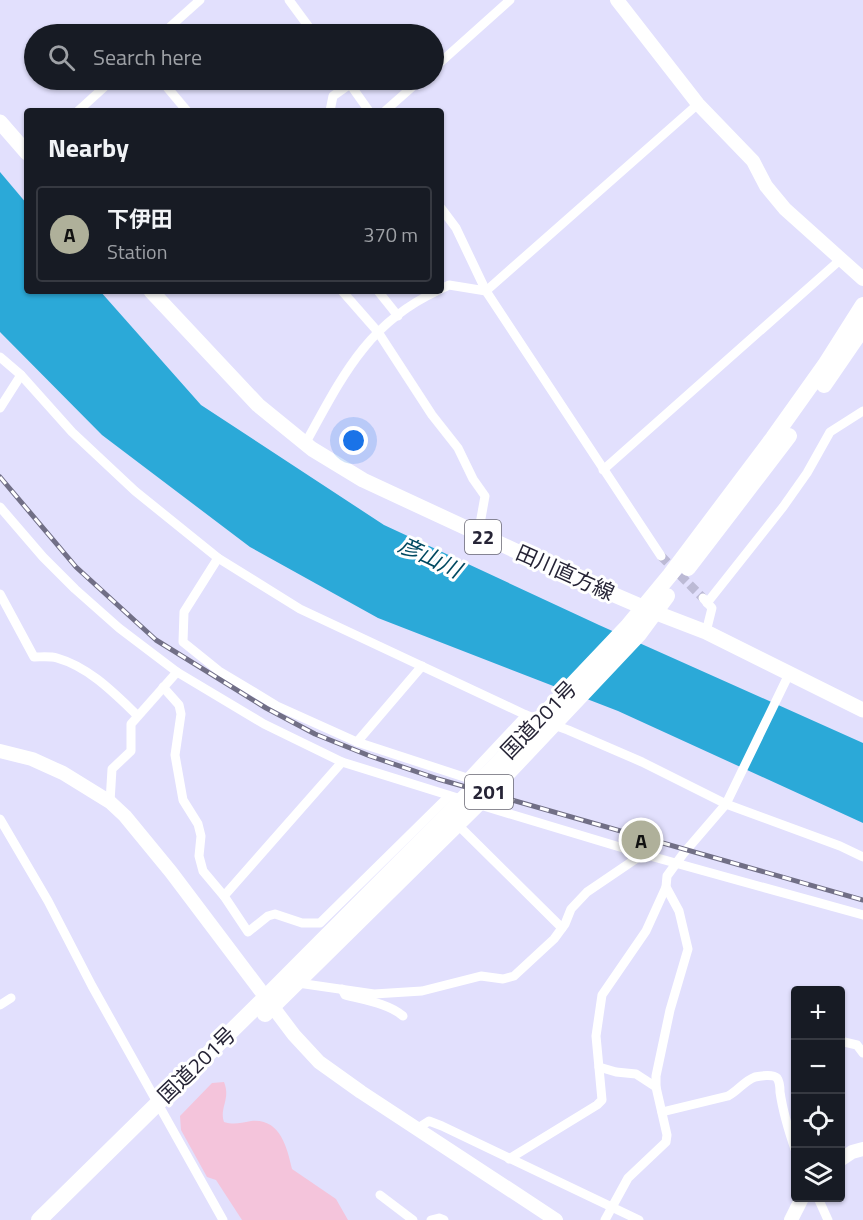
<!DOCTYPE html>
<html lang="en">
<head>
<meta charset="utf-8">
<style>
  :root { --surface:#171b24; --page:#20242c; --text:#f1f3f6; --muted:#9ea1a6; --line:#363941; --accent:#afb09a }
  body { margin:0; font-family:"Titillium Web","Noto Sans JP",sans-serif; background:var(--page); color:var(--text) }
  .controls { position:absolute; right:18px; bottom:18px; display:grid; overflow:hidden; border-radius:6px; box-shadow:0 2px 4px #0004 }
  .controls button { width:54px; height:54px; display:grid; place-items:center; padding:0; border:0; border-bottom:2px solid var(--line); background:var(--surface); color:var(--text); font:30px sans-serif }
  .you { position:absolute; left:354px; top:441px; width:21px; height:21px; margin:-15px; border:4px solid #fff; border-radius:50%; background:#1a73e8; box-shadow:0 0 0 9px #1a73e833 }
  .badge { display:grid; place-items:center; width:39px; height:39px; border-radius:50%; background:var(--accent); color:#111; font-size:20px; font-weight:700 }
  .pin { position:absolute; translate:-50% -50%; border:3px solid #fff; box-shadow:0 2px 6px #0006 }
  .list { margin:0; padding:0; list-style:none }
  h2 { display:flex; justify-content:space-between; align-items:center; height:78px; margin:0; padding:0 24px; font-size:26px }
  h2 small { font-size:20px; font-weight:400; color:var(--muted) }
  .list li { display:grid; grid-template-columns:39px 1fr auto; gap:18px; align-items:center; box-sizing:border-box; height:96px; margin:0 12px 12px; padding:0 12px; border:2px solid var(--line); border-radius:6px }
  .list b { display:block; font-size:22px; white-space:nowrap }
  .list p { margin:0; font-size:20px; white-space:nowrap; color:var(--muted) }
  .list em { font-size:20px; font-style:normal; color:var(--muted) }
  .icon { flex:none; width:33px; height:33px; fill:none; stroke:currentColor; stroke-width:2; stroke-linecap:round; stroke-linejoin:round }
  .map { position:relative; flex:none; width:863px; height:1220px; overflow:hidden }
  .search { position:absolute; background:var(--surface); box-shadow:0 2px 4px #0004; left:24px; top:24px; width:420px; height:66px; display:flex; align-items:center; gap:15px; box-sizing:border-box; padding:0 21px; border-radius:33px; color:var(--muted); font-size:22px }
  .panel { position:absolute; background:var(--surface); box-shadow:0 2px 4px #0004; left:24px; top:108px; width:420px; height:186px; border-radius:6px }
  .map>svg:first-child { display:block }
  .green { fill:#f4c4db }
  .water { fill:#2ba9d8 }
  .lines { fill:none; stroke-linecap:round; stroke-linejoin:round }
  .street-tunnel { stroke:#bcbad5; stroke-width:9; stroke-dasharray:9 4.5; stroke-linecap:butt }
  .street { stroke:#fff; stroke-width:9 }
  .secondary { stroke:#fff; stroke-width:14 }
  .primary { stroke:#fff; stroke-width:15 }
  .highway { stroke:#fff; stroke-width:16 }
  .rail-casing { stroke:#716f86; stroke-width:5 }
  .rail { stroke:#fff; stroke-width:3; stroke-dasharray:9; stroke-linecap:butt }
  .labels { text-anchor:middle; stroke-width:6; stroke-linejoin:round; paint-order:stroke }
  .shield { fill:#fff; stroke:#676672; stroke-width:1.5 }
  .shield-label { font-size:20px; font-weight:bold; fill:#262436 }
  .street-label { font-size:21px; fill:#262436; stroke:#fff }
  .water-label { font-size:22px; font-style:italic; fill:#004961; stroke:#fff }
</style>
</head>
<body>
<div class="map">
<svg width="863" height="1220" viewBox="0 0 863 1220">
  <rect width="100%" height="100%" fill="#e2e0fd"/>
  <path class="green" d="M224,1082C231,1099 219,1108 224,1122C234,1125 240,1123 251,1121C280,1118 287,1147 292,1169L336,1199L348,1220H242L216,1180L207,1177L181,1130L180,1116L212,1083Z"/>
  <polygon class="water" points="0,172 27,204 27,291 100,291 201,405 384,525 599,625 863,743 863,823 618,711 378,618 250,547 102,435 0,332"/>
  <g class="lines">
    <polyline class="street-tunnel" points="661,556 703,598"/>
    <g class="street">
      <polyline points="289,0 314,34"/>
      <polyline points="162,34 200,0"/>
      <polyline points="434,68 510,0"/>
      <polyline points="161,80 187,111"/>
      <polyline points="347,80 369,111"/>
      <polyline points="78,111 112,80"/>
      <polyline points="330,111 333,96 350,84"/>
      <polyline points="385,111 420,80"/>
      <polyline points="441,208 456,228 486,291 661,556"/>
      <polyline points="441,289 449,285 486,291 698,104"/>
      <polyline points="342,291 378,332 432,415 458,448 473,479 485,496 478,535"/>
      <polyline points="378,291 398,316"/>
      <polyline points="0,357 21,375 72,432 135,491 218,558 300,609 526,715 568,730 642,762 726,804 840,846 863,857"/>
      <polyline points="0,408 21,375"/>
      <path d="M305,444C341,379 366,324 437,291"/>
      <polyline points="603,470 840,260"/>
      <polyline points="0,507 43,557 75,589 119,628 177,672 264,724 342,762 464,800"/>
      <polyline points="218,558 184,612 183,642 219,671 277,706 357,742 422,666"/>
      <path d="M0,594L34,657C42,657 50,656 57,658C89,667 114,693 137,715"/>
      <polyline points="703,598 712,608 706,632"/>
      <polyline points="707,603 783,507 807,473 830,432 863,411"/>
      <polyline points="163,687 179,705 181,714 175,755 183,800 198,824 201,836 199,856 203,871 224,896 342,762"/>
      <polyline points="357,742 467,778 526,715"/>
      <polyline points="110,802 112,769 131,751 131,724 177,672"/>
      <polyline points="477,804 643,854 863,915"/>
      <polyline points="0,819 48,901 92,986 223,1220"/>
      <polyline points="462,829 562,928"/>
      <polyline points="224,896 248,932 268,916 275,914 302,923 320,923 449,796"/>
      <polyline points="298,983 374,994 422,991 481,976 503,979 514,976 554,939 565,924 571,909 587,892 643,854"/>
      <path d="M342,989L345,995C363,1000 388,1003 403,1016"/>
      <polyline points="0,1005 11,998"/>
      <polyline points="840,1041 857,1045 863,1053"/>
      <polyline points="599,1067 616,1072 636,1074 656,1087"/>
      <path d="M662,1112L728,1096C738,1091 744,1081 755,1077C760,1076 773,1074 777,1078C780,1082 780,1088 780,1092C783,1113 789,1132 796,1152"/>
      <polyline points="418,1128 429,1121 442,1126 639,1220"/>
      <polyline points="509,1159 597,1105 602,1100 596,1036 602,995 646,931 666,887"/>
      <polyline points="380,1195 413,1220"/>
      <polyline points="818,1198 828,1220"/>
      <polyline points="431,1220 439,1218 444,1220"/>
      <polyline points="605,1220 628,1178 666,1142 667,1135 656,1087 656,1076 670,1010 688,949 679,911 666,887 667,876 683,854 726,804 789,674"/>
    </g>
    <g class="secondary">
      <polyline points="617,0 698,104 753,161 766,186 785,209 863,279"/>
      <polyline points="0,751 32,759 63,773 110,802 125,816 171,872 294,1035 319,1062 361,1092 556,1220"/>
      <polyline points="840,1160 852,1152 863,1149"/>
      <polyline points="791,1220 802,1198"/>
    </g>
    <g class="primary">
      <polyline points="0,122 27,153"/>
      <polyline points="151,291 258,405 312,449 363,480 561,572 654,612 706,632 863,710"/>
    </g>
    <g class="highway">
      <polyline points="824,385 863,328"/>
      <polyline points="688,568 789,436"/>
      <polyline points="265,1014 489,793 639,634 667,596"/>
      <polyline points="39,1220 266,997 478,784 627,627 670,575 773,438 825,365 863,305"/>
    </g>
    <defs>
      <polyline id="rail" points="0,477 76,567 156,640 266,708 315,734 370,756 438,779 863,900"/>
    </defs>
    <use href="#rail" class="rail-casing"/>
    <use href="#rail" class="rail"/>
  </g>
  <g class="labels">
    <g class="shield">
      <rect x="465" y="520" width="36" height="34" rx="4.5"/>
      <rect x="465" y="775" width="48" height="34" rx="4.5"/>
    </g>
    <g class="shield-label">
      <text x="483" y="544">22</text>
      <text x="489" y="799">201</text>
    </g>
    <g class="street-label">
      <text transform="translate(565 573) rotate(24)" y="7">田川直方線</text>
      <text transform="translate(539 720) rotate(-46)" y="7">国道201号</text>
      <text transform="translate(197 1065) rotate(-44)" y="7">国道201号</text>
    </g>
    <g class="water-label">
      <text transform="translate(430 557) rotate(25)" y="8">彦山川</text>
    </g>
  </g>
</svg>
<div class="controls">
<button>+</button>
<button>−</button>
<button><svg class="icon" aria-label="locate" viewBox="0 0 24 24"><circle cx="12" cy="12" r="6"/><path d="M12 2v4M12 18v4M2 12h4M18 12h4"/></svg></button>
<button><svg class="icon" aria-label="layers" viewBox="0 0 24 24"><path d="M12 4l9 5-9 5-9-5zM3 14l9 5 9-5"/></svg></button>
</div>
<div class="you"></div>
<div class="pin badge" style="left:641px;top:840px">A</div>
<div class="search"><svg class="icon" aria-label="search" viewBox="0 0 24 24"><circle cx="10" cy="10" r="6"/><path d="M15 15l6 6"/></svg>Search here</div>
<section class="panel">
<h2>Nearby<small></small></h2>
<ul class="list">
<li><span class="badge">A</span><div><b>下伊田</b><p>Station</p></div><em>370 m</em></li>
</ul>
</section>
</div>
</body>
</html>
